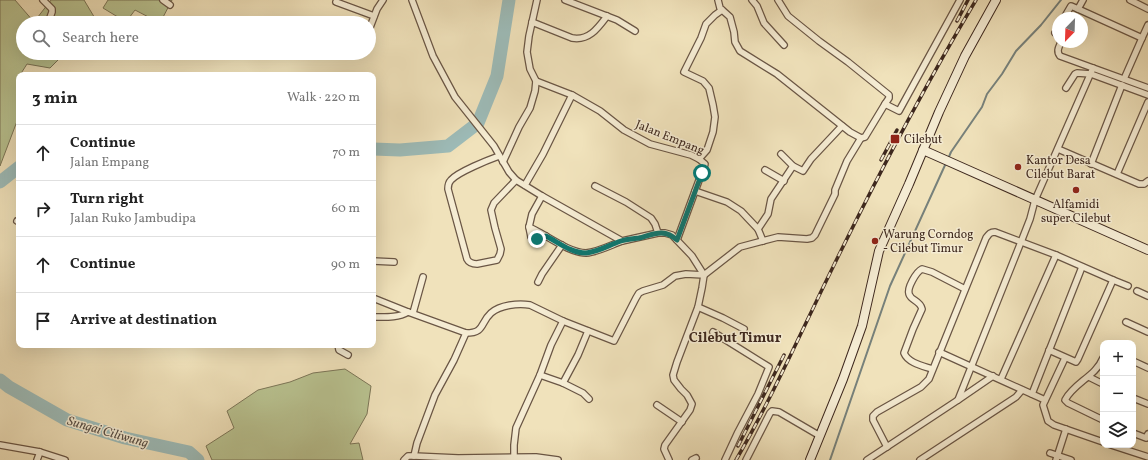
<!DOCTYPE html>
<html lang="en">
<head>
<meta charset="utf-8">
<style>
  :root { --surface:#fff; --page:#f2f2f2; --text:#222; --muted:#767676; --line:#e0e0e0 }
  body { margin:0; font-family:Vollkorn,serif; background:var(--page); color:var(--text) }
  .controls { position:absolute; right:12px; bottom:12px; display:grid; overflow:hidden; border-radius:8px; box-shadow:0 4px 16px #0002 }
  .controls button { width:36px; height:36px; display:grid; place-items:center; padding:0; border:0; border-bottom:1px solid var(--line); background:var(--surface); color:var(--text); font:20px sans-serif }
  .compass { position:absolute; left:1052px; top:12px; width:36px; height:36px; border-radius:50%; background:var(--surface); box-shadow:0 4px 16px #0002; rotate:203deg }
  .stop { position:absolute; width:12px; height:12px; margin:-9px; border:3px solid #0f766e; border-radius:50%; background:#fff }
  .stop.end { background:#0f766e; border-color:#fff; box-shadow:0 1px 4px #0008 }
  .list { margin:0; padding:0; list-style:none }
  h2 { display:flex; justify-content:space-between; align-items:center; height:52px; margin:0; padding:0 16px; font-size:17px }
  h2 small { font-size:13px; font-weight:400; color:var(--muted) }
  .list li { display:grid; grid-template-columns:26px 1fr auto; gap:12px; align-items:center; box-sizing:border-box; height:56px; padding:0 16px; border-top:1px solid var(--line) }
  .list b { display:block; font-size:15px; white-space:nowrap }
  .list p { margin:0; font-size:13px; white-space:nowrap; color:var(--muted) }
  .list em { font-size:13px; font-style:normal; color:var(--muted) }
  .icon { flex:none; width:22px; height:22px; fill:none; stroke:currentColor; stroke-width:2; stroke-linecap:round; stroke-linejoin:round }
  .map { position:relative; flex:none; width:1148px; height:460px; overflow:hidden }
  .search { position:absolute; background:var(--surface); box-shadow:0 4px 16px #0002; left:16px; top:16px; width:360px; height:44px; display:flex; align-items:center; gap:10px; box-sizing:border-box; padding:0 14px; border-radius:22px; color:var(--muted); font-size:15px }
  .panel { position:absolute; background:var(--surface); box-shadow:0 4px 16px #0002; left:16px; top:72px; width:360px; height:276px; border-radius:8px }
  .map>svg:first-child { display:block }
  .green { fill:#b9c391; stroke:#7c7658 }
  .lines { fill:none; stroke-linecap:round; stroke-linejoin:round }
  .stream { stroke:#77817b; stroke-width:2 }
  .river { stroke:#9dbcb9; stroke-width:13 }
  .street-casing { stroke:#6a5645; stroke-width:8 }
  .secondary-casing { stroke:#3e281e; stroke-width:10 }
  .street { stroke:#f5ecd3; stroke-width:5.5 }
  .secondary { stroke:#f5ecd3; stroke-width:8 }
  .rail-casing { stroke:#3e281e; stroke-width:3.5 }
  .rail { stroke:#f5ecd3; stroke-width:2; stroke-dasharray:6; stroke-linecap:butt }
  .route { stroke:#0f766e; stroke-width:5 }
  .poi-dot { fill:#8f2418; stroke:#f5ecd3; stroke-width:1.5 }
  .labels { text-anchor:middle; stroke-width:3; stroke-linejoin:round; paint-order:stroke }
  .street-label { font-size:12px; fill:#3e281e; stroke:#f5ecd3 }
  .poi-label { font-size:12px; fill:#3e281e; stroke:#f5ecd3; text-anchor:start }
  .water-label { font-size:13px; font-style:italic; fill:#564d45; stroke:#f5ecd3 }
  .quarter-label { font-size:14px; font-weight:bold; fill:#3e281e; stroke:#f5ecd3 }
</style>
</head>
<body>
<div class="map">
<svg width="1148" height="460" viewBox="0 0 1148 460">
  <rect width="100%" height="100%" fill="#f0e2bb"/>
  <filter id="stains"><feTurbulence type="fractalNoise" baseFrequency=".005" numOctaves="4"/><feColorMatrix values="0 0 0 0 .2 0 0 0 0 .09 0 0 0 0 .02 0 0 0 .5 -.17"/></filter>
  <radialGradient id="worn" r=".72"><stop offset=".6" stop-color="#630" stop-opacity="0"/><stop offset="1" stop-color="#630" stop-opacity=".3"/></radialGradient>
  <g class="green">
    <polygon points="0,0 15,0 34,22 51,0 84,0 96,20 93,23 23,23 23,53 65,53 50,68 27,64 20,75 19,75 19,116 0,166"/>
    <polygon points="108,0 172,0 160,23 135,10 126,22 103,8"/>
    <polygon points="345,369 371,386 367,414 350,444 359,443 363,460 212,460 206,446 234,428 227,411 258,390 290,382 313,373"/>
  </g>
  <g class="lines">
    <g class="stream">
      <polyline points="948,159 951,152 982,107 987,94 1002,74 1016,51 1041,25 1061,0"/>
      <polyline points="830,460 890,286 946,163"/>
    </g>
    <g class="river">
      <polyline points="373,149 400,150 448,146 478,123 497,76 509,0"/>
      <polyline points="0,182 19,167"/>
      <polyline points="0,380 9,387 67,420 125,438 189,452 198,460"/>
    </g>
    <defs>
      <g id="street">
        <polyline points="43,0 52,9 52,12 48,23"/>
        <polyline points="163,0 170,5"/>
        <polyline points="412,0 433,56 455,97 494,146 509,172 516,180 542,196 622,241 658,233 665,233 672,235 692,256 704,275 702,288 698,307 677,362 673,375 674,380 681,389 687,395 692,404 690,410 665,445 664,449 669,460"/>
        <polyline points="565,0 617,20 635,31"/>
        <polyline points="718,0 720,8 730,17 734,32 735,42 740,51 777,74 850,132 861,138 865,137 885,104"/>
        <polyline points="752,0 757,6 764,23 784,45"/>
        <polyline points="778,0 788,16 819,41 848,62 889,95 889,98 885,104 899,111 960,0"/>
        <polyline points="1130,0 1148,9"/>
        <polyline points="336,2 374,16"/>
        <polyline points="1078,9 1142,38"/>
        <polyline points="1064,18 1071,6 1078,9 1083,0"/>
        <path d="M532,22L572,38C589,41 598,28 607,16"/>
        <polyline points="1058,29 1055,33 1058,36"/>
        <polyline points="369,30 377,9 383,0"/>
        <path d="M1061,42C1059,47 1056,51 1060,56L1093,68"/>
        <polyline points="1124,79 1142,38 1148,25"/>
        <polyline points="536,81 572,95 600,111 624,130 650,144 691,155 699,159 705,164 677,240"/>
        <polyline points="1066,88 1075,74 1077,73 1091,74 1148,95"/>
        <polyline points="1058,149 1139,184 1144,184 1148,181"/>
        <polyline points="781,154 793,166 803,171 811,159 842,126"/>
        <path d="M499,156C488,160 458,172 451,180C448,183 448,186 448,189L467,259C469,263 473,264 477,264L497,260L500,254L501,249L495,228L491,210L494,203L516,180"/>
        <polyline points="699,159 707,150 713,132 715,117 713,105 709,88 703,81 684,72 701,38 706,24 715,15 722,10"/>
        <polyline points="503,162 519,127 530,108 535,91 536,81 530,69 527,52 529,36 537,0"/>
        <polyline points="1091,164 1122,85"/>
        <polyline points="765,170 784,181"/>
        <polyline points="1117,174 1148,102"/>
        <polyline points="525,185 543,154 572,95"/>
        <polyline points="595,186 626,202 651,218 655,224 658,233"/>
        <polyline points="695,191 727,202 741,211 758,229"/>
        <path d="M542,196L532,214L529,227L535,230C549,237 570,253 586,253C598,252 611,245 622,241"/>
        <polyline points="17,221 19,222"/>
        <path d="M529,227L531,237C536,241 541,240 546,236"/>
        <polyline points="763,241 758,229 768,214 771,199 793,166"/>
        <polyline points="373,261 394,262"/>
        <polyline points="1113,280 1128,286"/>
        <polyline points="538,282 542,274 562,245"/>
        <polyline points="1137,291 1148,296"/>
        <polyline points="373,298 408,312"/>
        <polyline points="698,307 723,318 744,329"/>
        <polyline points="413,313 423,277"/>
        <path d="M373,317C385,317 398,318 408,312L466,333C485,333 480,323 491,313C500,305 518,303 530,305L563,321L614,341L636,298L639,293L643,291L663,285L675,276L686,274L704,275L740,247L778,237L807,239L812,238L815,235L835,194V190L847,161L861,138"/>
        <polyline points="1126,322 1148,332"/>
        <polyline points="713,332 769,367 758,394 738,432 725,460"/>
        <polyline points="338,345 339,350 348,355"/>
        <polyline points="939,352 1045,400"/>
        <polyline points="1065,358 1043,405 1048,421 1054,425 1103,442"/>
        <path d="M1103,358C1096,376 1074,383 1065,400L1068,403L1103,420"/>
        <polyline points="1133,361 1148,368"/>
        <path d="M932,369C923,366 908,363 904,353L913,329L922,309C920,300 911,301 909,294C907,288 916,272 922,269L932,272L965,289"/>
        <polyline points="540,375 563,383 583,393 589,399"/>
        <polyline points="1089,377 1103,384"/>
        <polyline points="1001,379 1056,255"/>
        <polyline points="563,383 578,355 588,331"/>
        <polyline points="1032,394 1082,267"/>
        <polyline points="1133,398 1148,404"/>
        <polyline points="958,400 993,376"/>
        <polyline points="657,405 682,422"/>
        <polyline points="1133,433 1146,438 1148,434"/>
        <polyline points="0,445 40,452 65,460"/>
        <polyline points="1111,445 1148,457"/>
        <path d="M887,447L873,420V416L877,412L921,387L929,379L986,238C989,234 990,232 995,232L1056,255L1113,280L1078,359L1076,362L1049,350"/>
        <polyline points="1050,453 1071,460"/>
        <polyline points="414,456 417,443 435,395 454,360 466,333"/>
        <polyline points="514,457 514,445 516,428 540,375 551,345 563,321"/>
        <polyline points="37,460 40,452"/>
        <polyline points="404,460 408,456 414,456 458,458 536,457 558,460"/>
        <polyline points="692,460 696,458"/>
        <polyline points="746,460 770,413 772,411 779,412 820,436"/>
        <polyline points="867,460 958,400 1021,242 1030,219 1035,200 1093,68 1148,88"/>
        <polyline points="920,460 1016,397 1022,390"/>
        <polyline points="1056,460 1066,429"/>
      </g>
      <g id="secondary">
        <polyline points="923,150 1148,250"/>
        <polyline points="810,460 843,379 862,326 879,251 909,184 939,112 965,56 996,0"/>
      </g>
    </defs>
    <use href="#street" class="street-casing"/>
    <use href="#secondary" class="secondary-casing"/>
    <use href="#street" class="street"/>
    <use href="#secondary" class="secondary"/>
    <defs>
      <g id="rail">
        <polyline points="957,21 968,0"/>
        <polyline points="881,160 897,130"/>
        <polyline points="738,446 784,355"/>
        <path d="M736,460C772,398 801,332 833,267C877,177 924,87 976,0"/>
      </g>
    </defs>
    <use href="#rail" class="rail-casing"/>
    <use href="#rail" class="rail"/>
  </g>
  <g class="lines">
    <path class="route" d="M537,239H542L546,236C558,242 571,253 586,253C598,252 609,245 621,241C627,239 633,239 639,238C654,234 664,228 677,240L702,173"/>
  </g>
  <g class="poi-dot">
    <rect x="890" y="134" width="10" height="10" rx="2"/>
    <circle cx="1018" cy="167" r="4"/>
    <circle cx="1076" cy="190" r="4"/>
    <circle cx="875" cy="241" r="4"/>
  </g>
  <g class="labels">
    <g class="street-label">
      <text transform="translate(670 137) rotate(22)" y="4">Jalan Empang</text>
    </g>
    <g class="poi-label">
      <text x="904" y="143">Cilebut</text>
      <text x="1026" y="164">Kantor Desa<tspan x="1026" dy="14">Cilebut Barat</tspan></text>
      <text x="1076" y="208" text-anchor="middle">Alfamidi<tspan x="1076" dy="14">super Cilebut</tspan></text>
      <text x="883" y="238">Warung Corndog<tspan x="883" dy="14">- Cilebut Timur</tspan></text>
    </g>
    <g class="water-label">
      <text transform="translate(108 431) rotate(16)" y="5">Sungai Ciliwung</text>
    </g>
    <g class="quarter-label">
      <text x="735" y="342">Cilebut Timur</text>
    </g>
  </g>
  <rect width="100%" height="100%" filter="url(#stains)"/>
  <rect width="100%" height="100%" fill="url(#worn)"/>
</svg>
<div class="controls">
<button>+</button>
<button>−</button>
<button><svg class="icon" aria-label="layers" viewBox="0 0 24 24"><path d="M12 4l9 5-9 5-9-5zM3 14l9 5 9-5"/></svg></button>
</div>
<svg class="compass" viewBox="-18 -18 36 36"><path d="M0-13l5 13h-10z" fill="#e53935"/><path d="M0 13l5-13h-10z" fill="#767676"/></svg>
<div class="stop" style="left:702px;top:173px"></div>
<div class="stop end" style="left:537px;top:239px"></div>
<div class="search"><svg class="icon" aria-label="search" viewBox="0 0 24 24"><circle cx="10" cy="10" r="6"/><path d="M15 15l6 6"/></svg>Search here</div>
<section class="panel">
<h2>3 min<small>Walk · 220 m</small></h2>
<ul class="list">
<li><svg class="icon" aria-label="ahead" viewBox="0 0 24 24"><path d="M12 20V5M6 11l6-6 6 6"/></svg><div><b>Continue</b><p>Jalan Empang</p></div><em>70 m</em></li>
<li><svg class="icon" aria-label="right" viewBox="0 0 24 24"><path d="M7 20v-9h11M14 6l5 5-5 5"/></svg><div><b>Turn right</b><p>Jalan Ruko Jambudipa</p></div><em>60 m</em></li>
<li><svg class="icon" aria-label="ahead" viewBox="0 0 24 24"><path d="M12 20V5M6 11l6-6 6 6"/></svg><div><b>Continue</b></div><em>90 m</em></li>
<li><svg class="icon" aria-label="arrive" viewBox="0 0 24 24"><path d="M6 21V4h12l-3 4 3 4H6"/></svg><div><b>Arrive at destination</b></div></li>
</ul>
</section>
</div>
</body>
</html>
